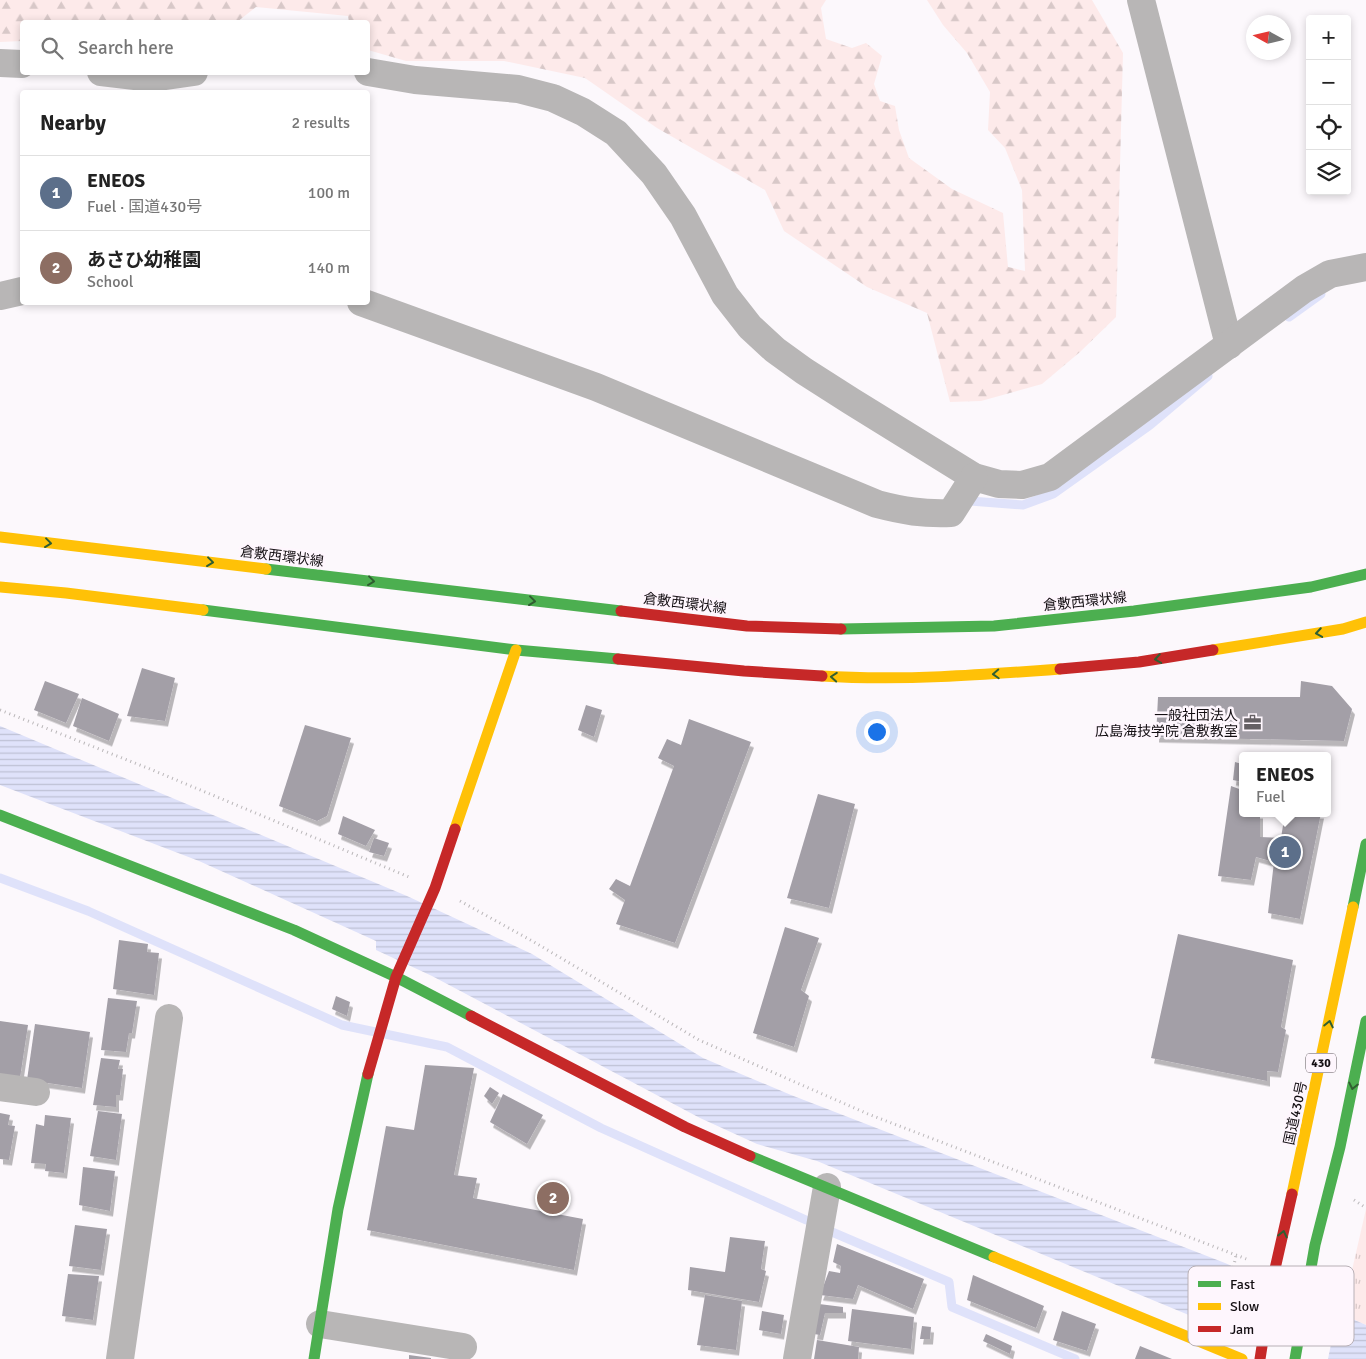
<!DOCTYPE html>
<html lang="en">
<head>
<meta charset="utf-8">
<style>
  :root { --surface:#fff; --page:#f2f2f2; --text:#222; --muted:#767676; --line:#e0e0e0; --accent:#2563eb }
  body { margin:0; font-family:Signika,"Noto Sans JP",sans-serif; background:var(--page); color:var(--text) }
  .controls { position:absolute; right:15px; top:15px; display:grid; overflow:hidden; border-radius:5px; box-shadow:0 2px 8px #0003 }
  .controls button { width:45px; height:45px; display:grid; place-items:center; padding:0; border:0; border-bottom:1px solid var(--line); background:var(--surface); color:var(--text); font:25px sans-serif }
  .compass { position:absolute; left:1246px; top:15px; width:45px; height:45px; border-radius:50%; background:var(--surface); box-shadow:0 2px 8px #0003; rotate:278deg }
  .you { position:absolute; left:876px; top:731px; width:18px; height:18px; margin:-12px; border:4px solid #fff; border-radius:50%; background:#1a73e8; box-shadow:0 0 0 8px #1a73e833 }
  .badge { display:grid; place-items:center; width:32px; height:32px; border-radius:50%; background:var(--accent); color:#fff; font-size:16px; font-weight:700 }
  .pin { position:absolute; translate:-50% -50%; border:2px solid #fff; box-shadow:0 1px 5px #0006 }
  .popup { position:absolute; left:1239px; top:752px; width:92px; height:65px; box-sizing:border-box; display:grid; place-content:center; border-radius:5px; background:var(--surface); filter:drop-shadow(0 1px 4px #0005); font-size:16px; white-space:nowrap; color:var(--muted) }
  .popup b { font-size:19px; color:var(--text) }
  .popup::after { content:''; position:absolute; left:50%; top:100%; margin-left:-10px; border:10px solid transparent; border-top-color:var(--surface) }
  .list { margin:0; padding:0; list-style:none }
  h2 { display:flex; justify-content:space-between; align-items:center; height:65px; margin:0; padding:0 20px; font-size:21px }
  h2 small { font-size:16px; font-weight:400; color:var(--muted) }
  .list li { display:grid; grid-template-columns:32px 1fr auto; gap:15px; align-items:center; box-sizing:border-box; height:75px; padding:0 20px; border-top:1px solid var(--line) }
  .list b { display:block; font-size:19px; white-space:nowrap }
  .list p { margin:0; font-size:16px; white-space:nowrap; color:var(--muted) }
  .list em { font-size:16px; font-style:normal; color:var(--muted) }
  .icon { flex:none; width:28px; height:28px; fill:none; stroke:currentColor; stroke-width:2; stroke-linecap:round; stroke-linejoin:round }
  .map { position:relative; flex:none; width:1366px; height:1359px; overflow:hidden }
  .search { position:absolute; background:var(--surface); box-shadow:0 2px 8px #0003; left:20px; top:20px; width:350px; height:55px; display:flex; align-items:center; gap:12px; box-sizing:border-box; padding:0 18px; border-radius:5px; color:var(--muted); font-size:19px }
  .panel { position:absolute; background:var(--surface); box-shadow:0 2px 8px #0003; left:20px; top:90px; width:350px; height:215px; border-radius:5px }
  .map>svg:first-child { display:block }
  .forest { fill:url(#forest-firs) }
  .park { fill:url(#park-tufts) }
  .water { fill:url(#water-rules) }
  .pier { fill:#fcf8fc }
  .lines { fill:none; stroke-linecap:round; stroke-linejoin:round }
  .stream { stroke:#dfe2fa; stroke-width:9 }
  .building { fill:#a39fa7; filter:url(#shadow) }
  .path { stroke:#bab7b9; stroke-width:3; stroke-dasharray:1 4; stroke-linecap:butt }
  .street { stroke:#b8b6b6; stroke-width:28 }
  .fast { stroke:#4caf50; stroke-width:11 }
  .slow { stroke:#ffc107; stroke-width:11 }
  .jam { stroke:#c62828; stroke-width:11 }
  .oneway { stroke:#305e31 }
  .labels { text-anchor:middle; stroke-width:5; stroke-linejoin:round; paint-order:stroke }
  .shield { fill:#fef6fd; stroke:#5a5458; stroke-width:1 }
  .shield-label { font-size:12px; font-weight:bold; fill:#130e12 }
  .street-label { font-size:14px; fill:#130e12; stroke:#fef6fd }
  .poi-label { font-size:14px; fill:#130e12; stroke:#fef6fd; text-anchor:end }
  .key { fill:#fef6fd; stroke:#b8b0b6; stroke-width:1 }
  .key-label { font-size:14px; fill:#130e12 }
</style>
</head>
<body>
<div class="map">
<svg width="1366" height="1359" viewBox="0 0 1366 1359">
  <defs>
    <pattern id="forest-firs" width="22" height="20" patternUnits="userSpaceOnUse" patternTransform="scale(1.25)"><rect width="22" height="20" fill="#fdeaea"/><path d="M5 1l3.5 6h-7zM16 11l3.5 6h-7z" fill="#d8c8c8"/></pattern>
    <pattern id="park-tufts" width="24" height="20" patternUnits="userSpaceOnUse" patternTransform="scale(1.25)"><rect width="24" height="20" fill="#fdeaea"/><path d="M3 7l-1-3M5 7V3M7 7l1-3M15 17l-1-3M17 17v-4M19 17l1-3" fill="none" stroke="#d8c8c8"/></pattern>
    <pattern id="water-rules" width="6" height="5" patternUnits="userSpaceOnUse" patternTransform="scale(1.25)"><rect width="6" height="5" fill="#dfe2fa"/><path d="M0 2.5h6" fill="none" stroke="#bec1d5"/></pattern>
    <filter id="shadow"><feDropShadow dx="3" dy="5.5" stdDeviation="0" flood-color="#0004"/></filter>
  </defs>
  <rect width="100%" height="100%" fill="#fcf8fc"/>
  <polygon class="forest" points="0,0 826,0 821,8 826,39 852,48 866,43 882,56 874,84 880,101 895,106 899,130 909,158 952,189 1003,213 1008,267 1025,271 1022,190 1005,148 988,130 990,92 967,53 943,25 927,0 1092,0 1123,53 1116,317 1080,352 1042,384 981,401 950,402 927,313 867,287 784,231 765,190 657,128 585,78 504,61 406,61 368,50 368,22 349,22 348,16 256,7 237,22 22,22 22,41 0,42"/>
  <polygon class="park" points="1366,1209 1366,1325 1342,1314"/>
  <polygon class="water" points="0,726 407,896 532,954 703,1058 791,1095 1225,1263 1366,1325 1366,1359 1295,1359 817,1161 757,1144 700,1118 432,976 376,950 376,941 199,861 0,785"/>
  <polygon class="pier" points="1245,1269 1338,1310 1328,1359 1288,1359 1234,1335"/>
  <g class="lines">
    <g class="stream">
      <polyline points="1289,317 1321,294"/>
      <polyline points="970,501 1023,505 1053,494 1150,425 1208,376"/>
      <polyline points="0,878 88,911 342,1025 447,1047 601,1128 806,1220"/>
      <polyline points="832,1232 949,1282 952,1307 1075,1359"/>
    </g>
  </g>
  <g class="building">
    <polygon points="142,668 175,678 165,721 127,716"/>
    <polygon points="45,681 79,694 66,723 34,710"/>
    <polygon points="1301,681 1332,686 1352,709 1344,741 1156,737 1158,697 1300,697"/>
    <polygon points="82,698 119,714 109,741 73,726"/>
    <polygon points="586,705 602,710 594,737 578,730"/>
    <polygon points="689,719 751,742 675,943 616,924 625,900 609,889 616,879 630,886 674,766 658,758 667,739 681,745"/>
    <polygon points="305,725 351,738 327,816 317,821 279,806"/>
    <polygon points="1235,762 1242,764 1242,782 1233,780"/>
    <polygon points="1231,786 1242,790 1242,813 1260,813 1260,837 1281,838 1285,813 1321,813 1300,919 1268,913 1274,862 1256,857 1251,880 1218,876"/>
    <polygon points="818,794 855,804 829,908 787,898"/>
    <polygon points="343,816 375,830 366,846 338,834"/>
    <polygon points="374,838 389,843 384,856 369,852"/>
    <polygon points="785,927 819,938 801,990 809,996 794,1047 753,1033"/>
    <polygon points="1178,934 1293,960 1281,1027 1286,1030 1278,1072 1267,1071 1267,1081 1151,1058"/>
    <polygon points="119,940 148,944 147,952 159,953 154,995 113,989"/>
    <polygon points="336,996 350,1002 347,1016 332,1009"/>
    <polygon points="108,998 137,1001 132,1033 129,1033 126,1052 101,1050"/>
    <polygon points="0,1021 28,1025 20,1078 0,1075"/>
    <polygon points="35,1024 90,1032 82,1088 27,1080"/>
    <polygon points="101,1058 120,1060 118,1069 123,1069 120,1095 116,1095 116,1107 93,1105"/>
    <polygon points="425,1065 474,1068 454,1175 477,1178 473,1198 583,1219 574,1270 367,1230 386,1126 414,1130"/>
    <polygon points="490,1087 499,1093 492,1104 484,1096"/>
    <polygon points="503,1094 543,1115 527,1144 490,1122"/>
    <polygon points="98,1111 122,1114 116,1160 90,1156"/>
    <polygon points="0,1113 10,1115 8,1125 15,1126 9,1160 0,1159"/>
    <polygon points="45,1115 71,1118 64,1173 45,1171 46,1164 31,1163 36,1124 44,1126"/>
    <polygon points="83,1167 115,1171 110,1211 79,1205"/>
    <polygon points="75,1225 107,1229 101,1270 69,1266"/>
    <polygon points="730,1237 765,1241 761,1269 766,1271 759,1302 688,1290 690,1267 725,1272"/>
    <polygon points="837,1244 924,1279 913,1309 858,1285 853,1299 820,1295 829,1271 840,1273 841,1266 833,1262"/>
    <polygon points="68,1274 99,1276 93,1320 62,1316"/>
    <polygon points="973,1275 1044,1306 1036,1328 967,1300"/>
    <polygon points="705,1295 742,1301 736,1350 697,1345"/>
    <polygon points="819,1304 843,1307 843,1313 825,1313 820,1335 814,1334"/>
    <polygon points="852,1309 914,1317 911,1349 848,1341"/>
    <polygon points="762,1311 784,1315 781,1334 759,1330"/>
    <polygon points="1062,1311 1096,1324 1087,1351 1053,1340"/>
    <polygon points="922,1326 931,1327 930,1339 920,1339"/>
    <polygon points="986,1334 1012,1346 1010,1354 983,1341"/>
    <polygon points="817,1340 859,1347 858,1359 814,1359"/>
    <polygon points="1140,1346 1172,1359 1135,1359"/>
    <polygon points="409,1355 431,1358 431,1359 409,1359"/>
  </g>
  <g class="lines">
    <g class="path">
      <polyline points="0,710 150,769 409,877"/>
      <polyline points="460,901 534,942 699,1040 868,1114 1249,1260"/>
      <polyline points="1354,1200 1366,1208"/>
      <polyline points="1223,1321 1236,1255"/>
    </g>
    <g class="street">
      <polyline points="1141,0 1229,345"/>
      <polyline points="0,63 22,64"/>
      <polyline points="101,72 152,78 194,72"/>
      <polyline points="368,72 415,80 518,89 553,98 583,112 616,133 654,174 683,216 725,295 750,327 775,350 804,371 851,401 974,477 999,484 1022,485 1050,477 1304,289 1330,274 1366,267"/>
      <polyline points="0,296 22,291"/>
      <path d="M361,302L596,387L877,504C904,511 922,514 951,513L974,477"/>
      <polyline points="0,1087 36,1092"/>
      <polyline points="320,1324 463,1347"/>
      <polyline points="120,1359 169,1018"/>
      <polyline points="797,1359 827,1187"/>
    </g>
    <g class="fast">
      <polyline points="266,569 621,611"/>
      <polyline points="203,610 516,650 618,659"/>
      <polyline points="841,629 994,626 1134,611 1311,587 1366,574"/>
      <polyline points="0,815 294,930 396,977 471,1016"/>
      <polyline points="1353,907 1366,844"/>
      <polyline points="750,1156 994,1257"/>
      <polyline points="314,1359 338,1209 368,1074"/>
      <polyline points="1295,1359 1315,1245 1340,1147 1366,1021"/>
    </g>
    <g class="slow">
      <polyline points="0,537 266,569"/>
      <polyline points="0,587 66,593 203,610"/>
      <polyline points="1213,650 1343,629 1366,622"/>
      <path d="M822,676C901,681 981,675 1060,669"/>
      <polyline points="455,829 516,650"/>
      <polyline points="1292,1194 1353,907"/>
      <polyline points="994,1257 1242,1359"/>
    </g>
    <g class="jam">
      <polyline points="621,611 747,626 841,629"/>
      <polyline points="618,659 744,671 822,676"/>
      <polyline points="1060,669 1139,662 1213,650"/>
      <polyline points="471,1016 685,1127 750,1156"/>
      <polyline points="368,1074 396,977 435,888 455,829"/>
      <polyline points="1260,1359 1272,1282 1292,1194"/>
    </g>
  </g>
  <defs><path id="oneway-chevron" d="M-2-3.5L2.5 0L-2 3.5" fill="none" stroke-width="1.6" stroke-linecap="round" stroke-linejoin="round" transform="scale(1.25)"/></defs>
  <g class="oneway">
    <use href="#oneway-chevron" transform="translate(48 543) rotate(7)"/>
    <use href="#oneway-chevron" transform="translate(210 562) rotate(7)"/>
    <use href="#oneway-chevron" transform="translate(371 581) rotate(7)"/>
    <use href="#oneway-chevron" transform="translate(532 601) rotate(7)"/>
    <use href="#oneway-chevron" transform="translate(1319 633) rotate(171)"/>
    <use href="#oneway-chevron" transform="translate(1158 659) rotate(171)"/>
    <use href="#oneway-chevron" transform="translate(996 674) rotate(177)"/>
    <use href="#oneway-chevron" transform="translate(834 677) rotate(-176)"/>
    <use href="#oneway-chevron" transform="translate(1329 1024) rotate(-78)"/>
    <use href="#oneway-chevron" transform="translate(1353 1086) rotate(102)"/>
    <use href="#oneway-chevron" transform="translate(1283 1234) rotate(-77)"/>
  </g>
  <defs>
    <symbol id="office-bare" viewBox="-9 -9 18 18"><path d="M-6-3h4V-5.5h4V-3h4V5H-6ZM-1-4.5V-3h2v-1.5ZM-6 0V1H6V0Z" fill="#656064" stroke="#fef6fd" stroke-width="2.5" paint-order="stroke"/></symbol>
  </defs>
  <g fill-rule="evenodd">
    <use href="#office-bare" x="1240" y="710" width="25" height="25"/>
  </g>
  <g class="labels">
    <rect class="shield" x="1306" y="1053.5" width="30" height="19" rx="4"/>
    <g class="shield-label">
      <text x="1321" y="1067">430</text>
    </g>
    <g class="street-label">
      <text transform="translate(282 556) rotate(7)" y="5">倉敷西環状線</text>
      <text transform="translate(1085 601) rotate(-6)" y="5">倉敷西環状線</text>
      <text transform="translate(685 603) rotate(7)" y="5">倉敷西環状線</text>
      <text transform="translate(1295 1113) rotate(-78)" y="5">国道430号</text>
    </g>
    <g class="poi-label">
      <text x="1238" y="720">一般社団法人<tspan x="1238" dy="16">広島海技学院 倉敷教室</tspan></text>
    </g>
  </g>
  <rect x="1188" y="1266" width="166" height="80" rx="8" class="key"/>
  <rect x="1198" y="1281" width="23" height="6" fill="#4caf50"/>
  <rect x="1198" y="1303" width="23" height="7" fill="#ffc107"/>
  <rect x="1198" y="1326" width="23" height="6" fill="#c62828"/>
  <g class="key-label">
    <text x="1230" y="1289">Fast</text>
    <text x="1230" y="1311">Slow</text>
    <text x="1230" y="1334">Jam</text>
  </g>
</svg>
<div class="controls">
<button>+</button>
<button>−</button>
<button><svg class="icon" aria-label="locate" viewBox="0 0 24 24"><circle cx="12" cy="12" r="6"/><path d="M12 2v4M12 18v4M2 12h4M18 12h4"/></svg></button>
<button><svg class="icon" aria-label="layers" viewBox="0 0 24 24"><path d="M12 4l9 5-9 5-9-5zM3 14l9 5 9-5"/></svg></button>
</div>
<svg class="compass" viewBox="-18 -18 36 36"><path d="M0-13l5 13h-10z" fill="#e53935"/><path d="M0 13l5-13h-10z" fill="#767676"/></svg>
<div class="you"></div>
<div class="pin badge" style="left:1285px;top:852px;background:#5c6f8a">1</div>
<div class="popup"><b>ENEOS</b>Fuel</div>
<div class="pin badge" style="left:553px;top:1198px;background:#8d6e63">2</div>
<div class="search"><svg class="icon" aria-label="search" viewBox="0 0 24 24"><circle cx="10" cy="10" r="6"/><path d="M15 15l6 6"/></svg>Search here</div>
<section class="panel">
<h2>Nearby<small>2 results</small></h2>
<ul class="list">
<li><span class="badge" style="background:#5c6f8a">1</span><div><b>ENEOS</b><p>Fuel · 国道430号</p></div><em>100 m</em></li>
<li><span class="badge" style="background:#8d6e63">2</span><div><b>あさひ幼稚園</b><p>School</p></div><em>140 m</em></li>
</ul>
</section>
</div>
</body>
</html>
